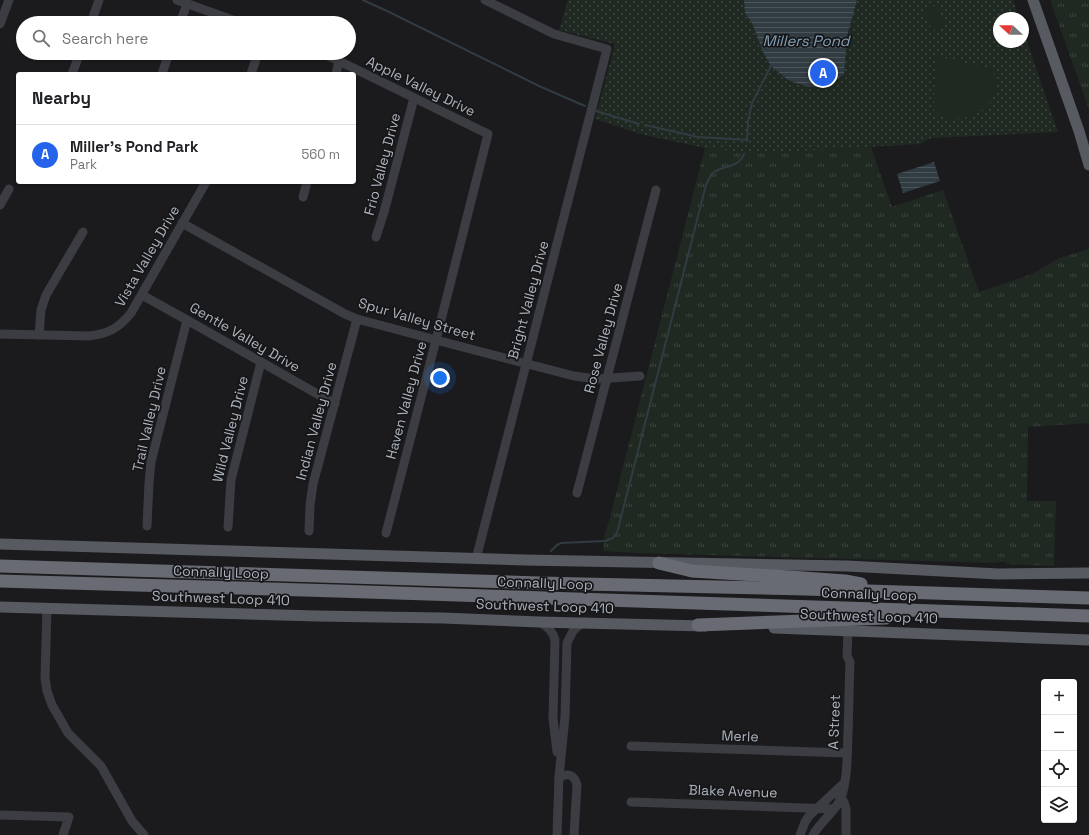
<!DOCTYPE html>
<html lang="en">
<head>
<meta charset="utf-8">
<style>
  :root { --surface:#fff; --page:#f2f2f2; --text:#202124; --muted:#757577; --line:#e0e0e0; --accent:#2563eb }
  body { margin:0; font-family:"Space Grotesk",sans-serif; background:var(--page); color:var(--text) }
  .controls { position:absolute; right:12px; bottom:12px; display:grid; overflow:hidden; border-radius:4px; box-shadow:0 1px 3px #0004 }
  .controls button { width:36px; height:36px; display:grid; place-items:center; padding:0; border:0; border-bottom:1px solid var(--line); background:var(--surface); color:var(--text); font:20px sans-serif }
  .compass { position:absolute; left:993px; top:12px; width:36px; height:36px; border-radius:50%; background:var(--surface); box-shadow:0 1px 3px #0004; rotate:291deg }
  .you { position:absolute; left:440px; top:378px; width:14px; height:14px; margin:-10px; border:3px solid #fff; border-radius:50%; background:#1a73e8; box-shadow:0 0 0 6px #1a73e833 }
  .badge { display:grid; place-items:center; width:26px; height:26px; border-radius:50%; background:var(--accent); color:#fff; font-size:13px; font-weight:700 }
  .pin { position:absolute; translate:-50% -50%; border:2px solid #fff; box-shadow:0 1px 4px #0006 }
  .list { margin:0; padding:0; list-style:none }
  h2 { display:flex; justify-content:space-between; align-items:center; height:52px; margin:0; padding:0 16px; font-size:17px }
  h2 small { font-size:13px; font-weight:400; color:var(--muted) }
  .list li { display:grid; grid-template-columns:26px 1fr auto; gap:12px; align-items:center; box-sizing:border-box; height:60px; padding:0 16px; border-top:1px solid var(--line) }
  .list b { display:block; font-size:15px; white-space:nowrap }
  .list p { margin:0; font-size:13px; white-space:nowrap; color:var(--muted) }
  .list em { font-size:13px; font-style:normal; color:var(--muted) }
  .icon { flex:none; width:22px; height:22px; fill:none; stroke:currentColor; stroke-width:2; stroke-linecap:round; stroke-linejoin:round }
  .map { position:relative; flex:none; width:1089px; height:835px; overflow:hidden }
  .search { position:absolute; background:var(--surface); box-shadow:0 1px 3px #0004; left:16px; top:16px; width:340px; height:44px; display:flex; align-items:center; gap:10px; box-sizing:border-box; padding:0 14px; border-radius:22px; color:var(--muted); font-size:15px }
  .panel { position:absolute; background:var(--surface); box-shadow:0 1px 3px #0004; left:16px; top:72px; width:340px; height:112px; border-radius:4px }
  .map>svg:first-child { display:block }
  .grass { fill:url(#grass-tufts) }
  .park { fill:url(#park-dots) }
  .pitch { fill:#202921 }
  .water { fill:url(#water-rules) }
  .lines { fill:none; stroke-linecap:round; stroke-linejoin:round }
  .stream { stroke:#303b42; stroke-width:2 }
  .minor { stroke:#3c3d42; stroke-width:9 }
  .major { stroke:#585a61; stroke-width:11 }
  .highway { stroke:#686b73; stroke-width:13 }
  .labels { text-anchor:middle; stroke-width:3.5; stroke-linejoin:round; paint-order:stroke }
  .street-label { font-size:14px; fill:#adb3bd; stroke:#161618 }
  .water-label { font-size:15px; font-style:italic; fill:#85a2b7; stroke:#161618 }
</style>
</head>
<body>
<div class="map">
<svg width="1089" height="835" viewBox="0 0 1089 835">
  <defs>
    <pattern id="grass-tufts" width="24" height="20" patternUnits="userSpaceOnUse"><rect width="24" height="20" fill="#202921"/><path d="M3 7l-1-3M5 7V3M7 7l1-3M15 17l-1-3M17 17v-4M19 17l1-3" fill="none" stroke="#3e463f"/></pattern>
    <pattern id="park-dots" width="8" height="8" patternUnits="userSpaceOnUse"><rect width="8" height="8" fill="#202921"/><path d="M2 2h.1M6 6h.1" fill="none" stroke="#3e463f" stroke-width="1.8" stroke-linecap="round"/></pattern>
    <pattern id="water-rules" width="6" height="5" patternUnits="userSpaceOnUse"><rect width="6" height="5" fill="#303b42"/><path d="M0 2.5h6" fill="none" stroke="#4b555b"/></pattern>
  </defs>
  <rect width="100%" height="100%" fill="#1b1b1d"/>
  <g class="grass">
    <polygon points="1050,0 1089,0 1089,109"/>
    <polygon points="871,147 892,207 943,190 979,292 1032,274 1060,258 1089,249 1089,423 1028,427 1027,501 1056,501 1054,566 1007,564 1006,562 998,562 997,563 638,553 603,551 605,532 607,529 705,148 734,151 782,152"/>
  </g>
  <polygon class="park" points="568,0 1013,0 1019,18 999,18 999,42 1023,42 1023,30 1058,132 931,138 920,144 782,152 734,151 705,148 640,134 595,119 615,44 559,30"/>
  <g class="pitch">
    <polygon points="937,5 944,26 932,31 924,10"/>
    <polygon points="935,56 993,69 997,86 989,105 972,117 949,119 934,113"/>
  </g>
  <g class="water">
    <polygon points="744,0 857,0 847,36 844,74 828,86 808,87 788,80 771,66 764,54 752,23 745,13"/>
    <polygon points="934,162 940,181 903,193 897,174"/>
  </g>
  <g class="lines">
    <g class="stream">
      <polyline points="363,0 387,11 539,86 585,106"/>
      <polyline points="596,111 639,124"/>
      <polyline points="645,125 698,137 748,140"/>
      <polyline points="747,141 748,121 752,103 772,64"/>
      <path d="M551,551L557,545L561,543L605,541L613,538L617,533L706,185C708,181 710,176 713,173C723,165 739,168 744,154"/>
    </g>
    <g class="minor">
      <polyline points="177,0 241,23"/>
      <polyline points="91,23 99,0"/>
      <polyline points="180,23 187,4"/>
      <polyline points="0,24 9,0"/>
      <polyline points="321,53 339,61 488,134 436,340 386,533"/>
      <polyline points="72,74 80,53"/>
      <polyline points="162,74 169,53"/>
      <polyline points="251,74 258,53"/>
      <polyline points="336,74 339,61"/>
      <polyline points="303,197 307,182"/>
      <polyline points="0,205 9,189"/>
      <polyline points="182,223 345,314 357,319 436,340 574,376 597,379 640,376"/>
      <polyline points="376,237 384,212 414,98"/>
      <polyline points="142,295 187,320 335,404"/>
      <path d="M0,334L89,336C108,334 119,328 131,313L206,182"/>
      <polyline points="39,335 41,310 46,295 83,232"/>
      <polyline points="577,493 656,190"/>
      <polyline points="147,526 149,483 151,462 187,320"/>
      <polyline points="228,527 231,480 261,362"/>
      <polyline points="309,531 310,505 313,484 357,319"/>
      <polyline points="476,559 607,49 554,34 485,0"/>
      <polyline points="47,608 45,678 47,691 52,705 68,733 101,766 132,821 144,835"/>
      <path d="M539,622C547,626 553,631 555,640L553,718L557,752"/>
      <polyline points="631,746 847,753"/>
      <path d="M559,777C568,773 574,774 577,785L574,835"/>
      <polyline points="838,795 844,802 846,809 846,835"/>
      <polyline points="631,802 834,809"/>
      <polyline points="0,815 69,817 63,835"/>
      <polyline points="557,835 559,777 565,717 567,643 573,631 577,627 585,622"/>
      <polyline points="800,835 805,822 809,816 844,783"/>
      <path d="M813,835C820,822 836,811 841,798C848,778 847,754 848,733C849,710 849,686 850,662L847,656L848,630"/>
    </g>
    <g class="major">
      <polyline points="1033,0 1079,131 1089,165"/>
      <polyline points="0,544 525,560 847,566 998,574 1089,573"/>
      <polyline points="0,607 317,616 443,618 539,622 705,626"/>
      <polyline points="774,628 1089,640"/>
    </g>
    <g class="highway">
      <polyline points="659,563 692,571 804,578 845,581 861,584"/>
      <polyline points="0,566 539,583 805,589 1089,598"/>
      <polyline points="0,581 337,591 1089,616"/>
      <polyline points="698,625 886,618"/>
    </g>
  </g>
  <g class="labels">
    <g class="street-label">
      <text transform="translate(421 86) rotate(26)" y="5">Apple Valley Drive</text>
      <text transform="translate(382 164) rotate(-75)" y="5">Frio Valley Drive</text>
      <text transform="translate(147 256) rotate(-60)" y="5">Vista Valley Drive</text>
      <text transform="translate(528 300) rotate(-75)" y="5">Bright Valley Drive</text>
      <text transform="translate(417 319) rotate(16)" y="5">Spur Valley Street</text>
      <text transform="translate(245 337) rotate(30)" y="5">Gentle Valley Drive</text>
      <text transform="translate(603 338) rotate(-75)" y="5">Rose Valley Drive</text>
      <text transform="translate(406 400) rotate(-75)" y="5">Haven Valley Drive</text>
      <text transform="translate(149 419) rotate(-77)" y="5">Trail Valley Drive</text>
      <text transform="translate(316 421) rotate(-75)" y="5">Indian Valley Drive</text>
      <text transform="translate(230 429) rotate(-76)" y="5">Wild Valley Drive</text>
      <text transform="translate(221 572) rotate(2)" y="5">Connally Loop</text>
      <text transform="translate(545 583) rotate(2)" y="5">Connally Loop</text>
      <text transform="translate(869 594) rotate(2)" y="5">Connally Loop</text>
      <text transform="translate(221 598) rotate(2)" y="5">Southwest Loop 410</text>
      <text transform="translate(545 606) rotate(2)" y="5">Southwest Loop 410</text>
      <text transform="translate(869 616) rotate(2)" y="5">Southwest Loop 410</text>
      <text transform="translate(834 722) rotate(-88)" y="5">A Street</text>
      <text transform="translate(740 736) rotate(2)" y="5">Merle</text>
      <text transform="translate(733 791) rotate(2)" y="5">Blake Avenue</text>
    </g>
    <g class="water-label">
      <text x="806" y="46">Millers Pond</text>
    </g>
  </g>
</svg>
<div class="controls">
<button>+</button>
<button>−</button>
<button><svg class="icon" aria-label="locate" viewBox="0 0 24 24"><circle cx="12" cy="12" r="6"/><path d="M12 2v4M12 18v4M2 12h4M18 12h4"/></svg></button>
<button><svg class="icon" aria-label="layers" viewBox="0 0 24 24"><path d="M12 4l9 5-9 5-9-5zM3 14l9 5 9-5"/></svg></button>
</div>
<svg class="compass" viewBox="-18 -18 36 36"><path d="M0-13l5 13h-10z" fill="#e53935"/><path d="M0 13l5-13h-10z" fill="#757577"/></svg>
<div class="you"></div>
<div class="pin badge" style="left:823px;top:73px">A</div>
<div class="search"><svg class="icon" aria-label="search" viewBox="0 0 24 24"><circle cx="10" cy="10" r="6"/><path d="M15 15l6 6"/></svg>Search here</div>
<section class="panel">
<h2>Nearby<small></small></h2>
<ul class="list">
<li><span class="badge">A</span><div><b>Miller's Pond Park</b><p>Park</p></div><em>560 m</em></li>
</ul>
</section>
</div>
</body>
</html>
